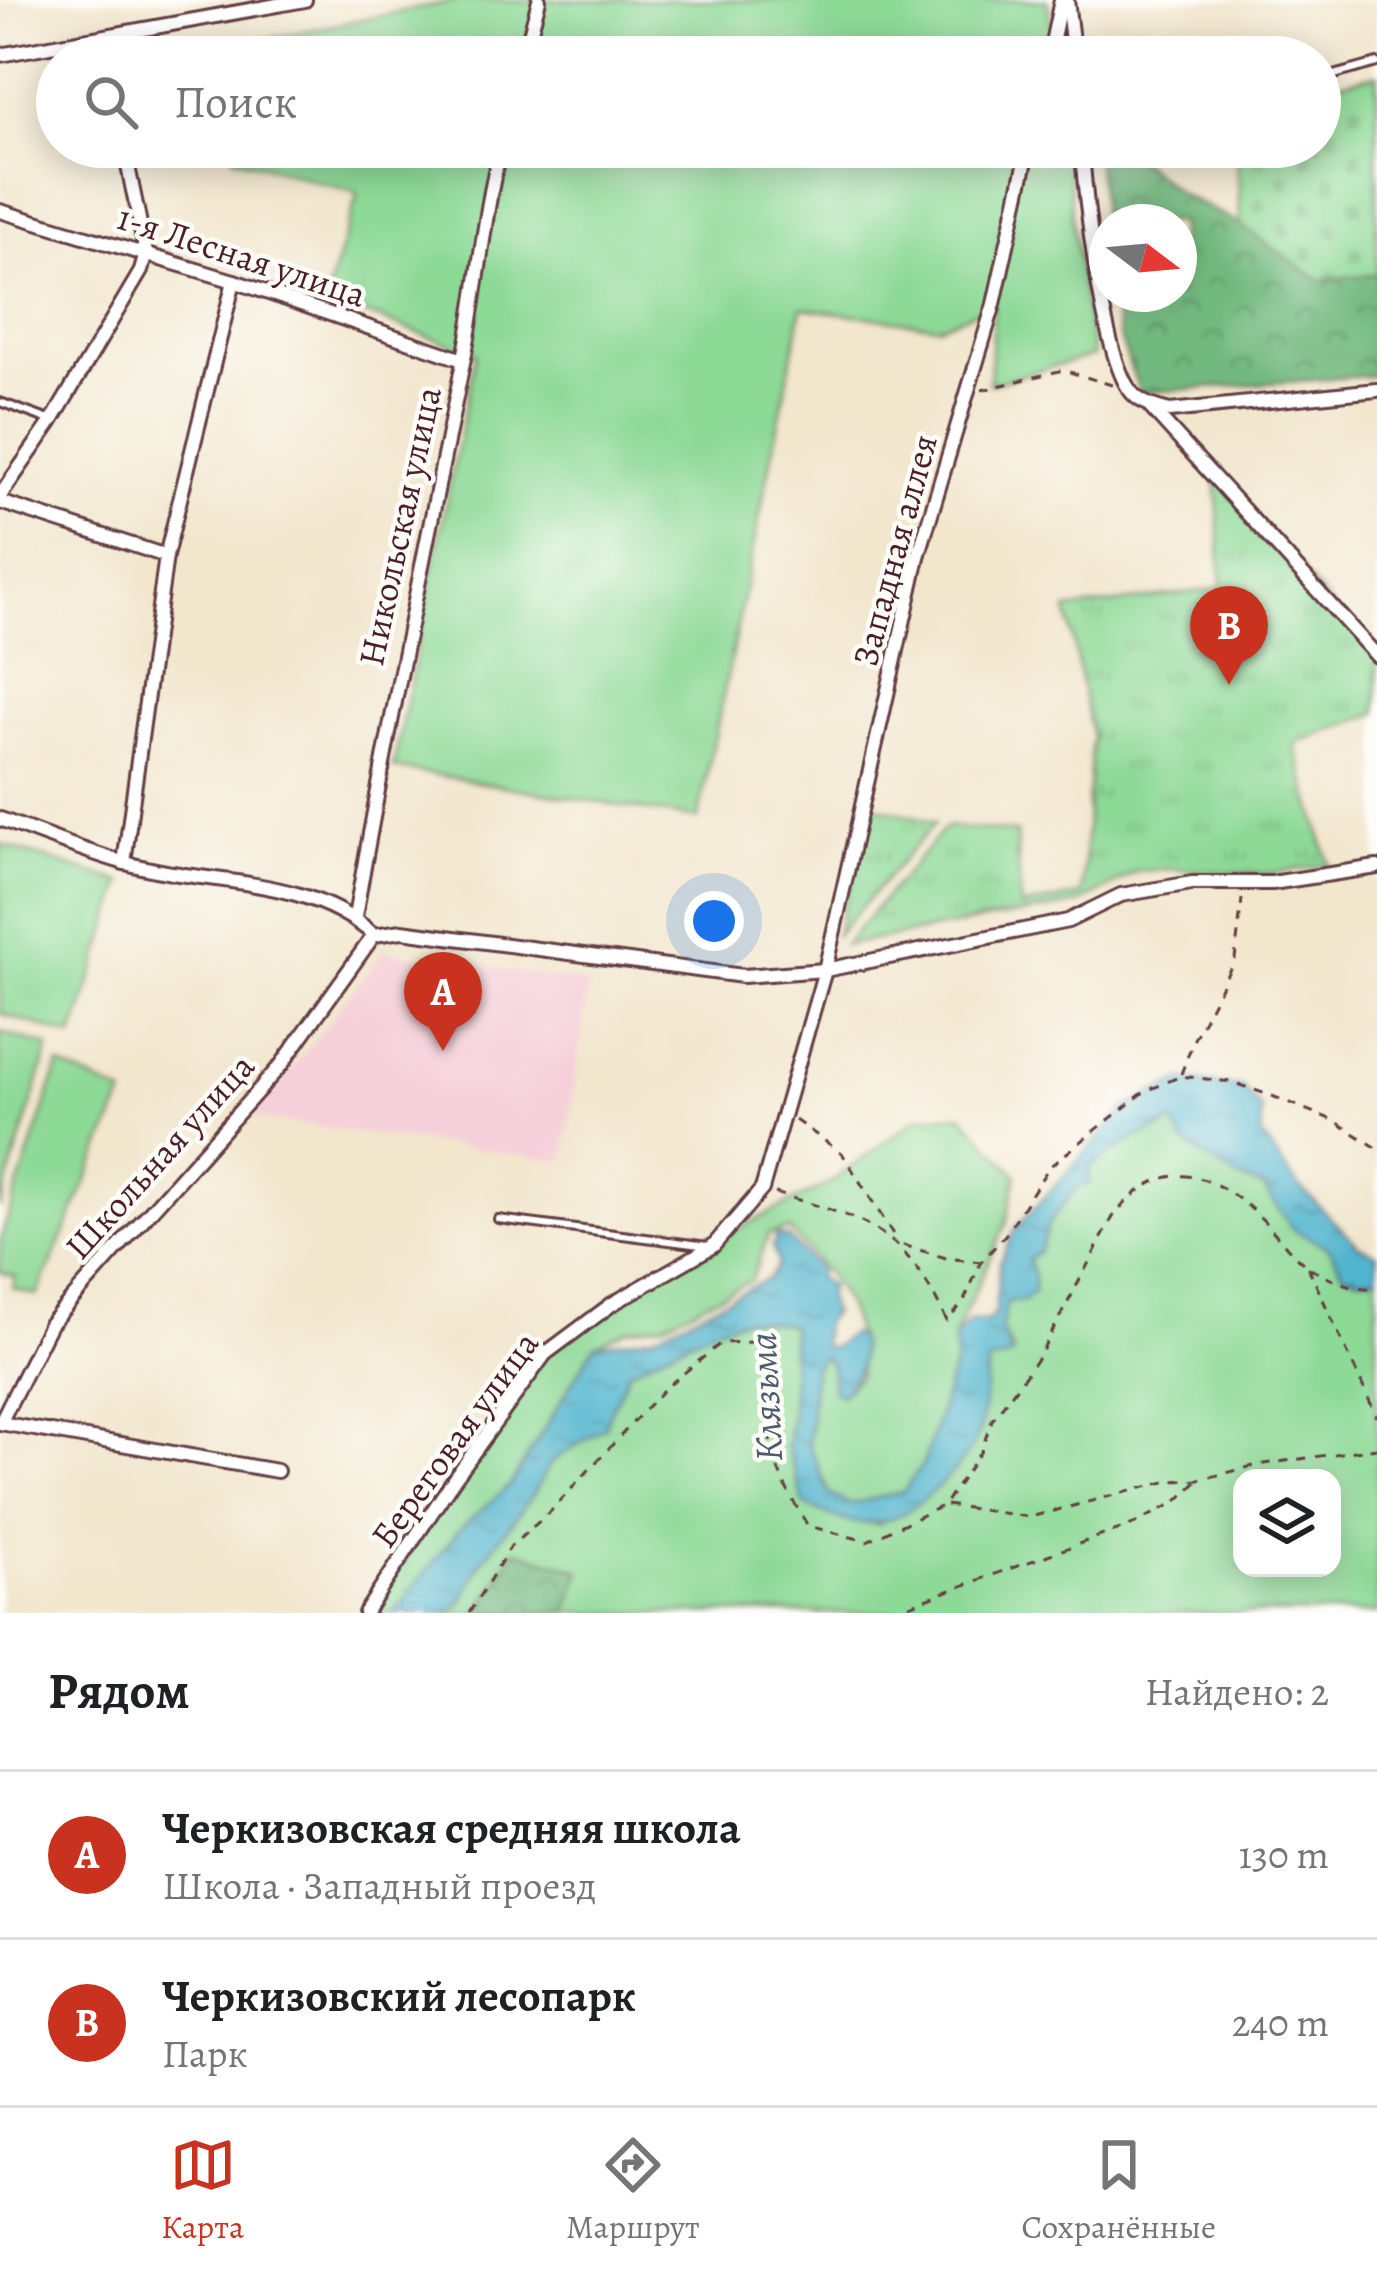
<!DOCTYPE html>
<html lang="ru">
<head>
<meta charset="utf-8">
<style>
  :root { --surface:#fff; --page:#f6f6f6; --text:#202124; --muted:#757577; --line:#e0e0e0; --accent:#c8321e }
  body { margin:0; font-family:Alegreya,serif; background:var(--page); color:var(--text) }
  .controls { position:absolute; right:36px; bottom:36px; display:grid; overflow:hidden; border-radius:24px; box-shadow:0 6px 30px #0003 }
  .controls button { width:108px; height:108px; display:grid; place-items:center; padding:0; border:0; border-bottom:3px solid var(--line); background:var(--surface); color:var(--text); font:60px sans-serif }
  .compass { position:absolute; left:1089px; top:204px; width:108px; height:108px; border-radius:50%; background:var(--surface); box-shadow:0 6px 30px #0003; rotate:106deg }
  .you { position:absolute; left:714px; top:921px; width:42px; height:42px; margin:-30px; border:9px solid #fff; border-radius:50%; background:#1a73e8; box-shadow:0 0 0 18px #1a73e833 }
  .badge { display:grid; place-items:center; width:78px; height:78px; border-radius:50%; background:var(--accent); color:#fff; font-size:39px; font-weight:700 }
  .pin { position:absolute; translate:-50% -99px; filter:drop-shadow(0 3px 6px #0008) }
  .pin::after { content:''; position:absolute; top:63px; width:42px; height:36px; background:inherit; clip-path:polygon(0 0,100% 0,50% 100%) }
  .list { margin:0; padding:0; list-style:none }
  h2 { display:flex; justify-content:space-between; align-items:center; height:156px; margin:0; padding:0 48px; font-size:51px }
  h2 small { font-size:39px; font-weight:400; color:var(--muted) }
  .list li { display:grid; grid-template-columns:78px 1fr auto; gap:36px; align-items:center; box-sizing:border-box; height:168px; padding:0 48px; border-top:3px solid var(--line) }
  .list b { display:block; font-size:45px; white-space:nowrap }
  .list p { margin:0; font-size:39px; white-space:nowrap; color:var(--muted) }
  .list em { font-size:39px; font-style:normal; color:var(--muted) }
  .icon { flex:none; width:66px; height:66px; fill:none; stroke:currentColor; stroke-width:2; stroke-linecap:round; stroke-linejoin:round }
  .map { position:relative; flex:none; width:1377px; height:1613px; overflow:hidden }
  .search { position:absolute; background:var(--surface); box-shadow:0 6px 30px #0003; left:36px; right:36px; top:36px; height:132px; display:flex; align-items:center; gap:30px; box-sizing:border-box; padding:0 42px; border-radius:66px; color:var(--muted); font-size:45px }
  .sheet { height:492px; background:var(--surface) }
  nav { display:flex; justify-content:space-around; align-items:center; box-sizing:border-box; height:168px; border-top:3px solid var(--line); background:var(--surface); font-size:33px; color:var(--muted) }
  nav a { display:grid; justify-items:center; gap:6px }
  nav .on { color:var(--accent) }
  .map>svg:first-child { display:block }
  .built { fill:#f5cfd9 }
  .grass { fill:#8dd996; stroke:#6c7c60; stroke-width:3; fill-rule:evenodd }
  .forest { fill:url(#forest-crowns); stroke:#5e6c55; stroke-width:3 }
  .cemetery { fill:url(#cemetery-stones); stroke:#6c7c60; stroke-width:3 }
  .park { fill:url(#park-tufts); stroke:#6c7c60; stroke-width:3 }
  .water { fill:url(#water-ripples); stroke:#4e6a7d; stroke-width:3 }
  .lines { fill:none; stroke-linecap:round; stroke-linejoin:round }
  .lane-casing { stroke:#633d43; stroke-width:12 }
  .street-casing { stroke:#633d43; stroke-width:18 }
  .path { stroke:#633d43; stroke-width:3; stroke-dasharray:9 9; stroke-linecap:butt }
  .lane { stroke:#fff; stroke-width:6 }
  .street { stroke:#fff; stroke-width:12 }
  .labels { text-anchor:middle; stroke-width:9; stroke-linejoin:round; paint-order:stroke }
  .street-label { font-size:36px; fill:#4a1f2b; stroke:#fdfcf7 }
  .water-label { font-size:39px; font-style:italic; fill:#4d5b6d; stroke:#fdfcf7 }
</style>
</head>
<body>
<div class="map">
<svg width="1377" height="1613" viewBox="0 0 1377 1613">
  <defs>
    <pattern id="forest-crowns" width="20" height="18" patternUnits="userSpaceOnUse" patternTransform="scale(3)"><rect width="20" height="18" fill="#72b97f"/><path d="M2 6a3 3 0 1 1 6 0M12 15a3 3 0 1 1 6 0" fill="none" stroke="#609668"/></pattern>
    <pattern id="cemetery-stones" width="16" height="16" patternUnits="userSpaceOnUse" patternTransform="scale(3)"><rect width="16" height="16" fill="#8dd996"/><path d="M2 7V4a2 2 0 0 1 4 0v3zM10 15v-3a2 2 0 0 1 4 0v3z" fill="#7bba81"/></pattern>
    <pattern id="park-tufts" width="24" height="20" patternUnits="userSpaceOnUse" patternTransform="scale(3)"><rect width="24" height="20" fill="#8dd996"/><path d="M3 7l-1-3M5 7V3M7 7l1-3M15 17l-1-3M17 17v-4M19 17l1-3" fill="none" stroke="#7bba81"/></pattern>
    <pattern id="water-ripples" width="26" height="14" patternUnits="userSpaceOnUse" patternTransform="scale(3)"><rect width="26" height="14" fill="#51b5cf"/><path d="M2 4q2-2 4 0t4 0M15 11q2-2 4 0t4 0" fill="none" stroke="#4593a8"/></pattern>
  </defs>
  <rect width="100%" height="100%" fill="#fdfcf7"/>
  <filter id="ink" filterUnits="userSpaceOnUse"><feTurbulence type="fractalNoise" baseFrequency=".00833" numOctaves="2"/><feDisplacementMap in="SourceGraphic" scale="24" xChannelSelector="R" yChannelSelector="G"/><feConvolveMatrix kernelMatrix="1 2 1 2 8 2 1 2 1" color-interpolation-filters="sRGB"/></filter>
  <filter id="wash" filterUnits="userSpaceOnUse"><feTurbulence type="fractalNoise" baseFrequency=".004" numOctaves="4" result="noise"/><feDisplacementMap in="SourceGraphic" scale="48" xChannelSelector="R" yChannelSelector="G"/><feGaussianBlur stdDeviation="2.7" result="paint"/><feColorMatrix in="noise" values="0 0 0 0 0 0 0 0 0 0 0 0 0 0 0 0 0 1.4 0 .05"/><feComposite in="paint" operator="in"/></filter>
  <g filter="url(#wash)">
    <rect width="100%" height="100%" fill="#f2e6cd"/>
    <polygon class="built" points="384,951 588,984 564,1161 254,1118"/>
    <g class="grass">
      <polygon points="461,0 1047,0 1058,57 251,57 254,41"/>
      <polygon points="235,147 1067,147 1072,222 1093,356 989,384 994,304 938,326 802,308 698,819 393,768 476,353 325,300 358,193 234,157"/>
      <polygon points="0,844 123,883 73,1037 0,1013"/>
      <polygon points="0,1032 49,1047 0,1208"/>
      <polygon points="59,1065 124,1095 37,1296 12,1288 16,1277 0,1272 0,1241"/>
      <path d="M962,1114L1017,1175L1006,1224L953,1339L957,1356L924,1463L904,1492L851,1504L830,1495L809,1444L814,1366L823,1357L831,1364L841,1395L859,1376C863,1311 831,1275 789,1230L769,1234L751,1280L663,1323L628,1329L595,1345L511,1484L459,1530L393,1613H367L545,1354L696,1249L827,1185L919,1117Z"/>
      <path d="M1174,1123L1235,1177L1263,1187L1293,1229L1329,1247L1344,1273L1361,1278L1377,1276V1613H444L460,1605L482,1561L532,1496L551,1462L605,1427C609,1407 623,1392 628,1371L713,1328L745,1318L791,1324L792,1409L787,1445L804,1504L879,1525L980,1428L988,1363L1007,1358L1013,1351L1001,1329L1007,1302L1034,1277L1028,1260C1041,1249 1041,1240 1048,1225C1056,1207 1074,1189 1090,1178L1088,1167L1138,1138ZM1242,1478H1332V1568H1242Z"/>
    </g>
    <g class="forest">
      <polygon points="1377,74 1377,375 1140,393 1119,336 1112,294 1179,294 1179,222 1107,222 1107,267 1095,147 1123,147 1179,193 1240,224 1237,147 1320,147 1320,87"/>
      <polygon points="515,1550 581,1571 566,1613 479,1613"/>
    </g>
    <polygon class="cemetery" points="1377,74 1377,274 1319,280 1240,225 1237,147 1320,147 1320,87"/>
    <g class="park">
      <polygon points="1216,471 1377,658 1377,713 1295,744 1329,865 1268,874 1167,869 1136,872 1079,904 844,945 944,829 951,827 1016,833 1021,907 1082,895 1092,738 1067,610 1222,588"/>
      <polygon points="873,805 935,823 835,937"/>
    </g>
    <path class="water" d="M1182,1080L1242,1087L1261,1109L1262,1136L1295,1182L1358,1245L1377,1254V1276L1361,1278L1344,1273L1329,1248L1293,1229L1263,1187L1235,1177L1184,1143L1173,1123L1138,1138L1089,1167V1185L1078,1186L1049,1223L1040,1250L1028,1260L1034,1277V1292L1023,1301L1007,1302L1001,1330L1012,1356L988,1363C984,1382 985,1412 980,1428C975,1448 958,1467 944,1481C895,1528 866,1536 804,1504L787,1445L792,1409L791,1325L745,1318L713,1328L628,1371C622,1392 609,1407 605,1427L551,1462L532,1496L482,1561L459,1605L444,1613H393L459,1530L511,1484L595,1345L654,1335L769,1278L778,1264L773,1247L776,1235L788,1238L819,1269L818,1279L830,1286L827,1298L832,1312L824,1324L822,1346L833,1347L850,1334L858,1337C865,1363 857,1376 841,1395L833,1391L831,1364L823,1357L814,1366L809,1444L829,1494L851,1504L903,1492L924,1463L957,1356L953,1339L971,1320L988,1322L995,1312L1000,1262L1015,1229L1128,1106Z"/>
  </g>
  <g filter="url(#ink)">
    <g class="lines">
      <defs>
        <g id="lane">
          <polyline points="1320,79 1377,63"/>
          <polyline points="0,402 52,421"/>
          <polyline points="498,1219 708,1246"/>
        </g>
        <g id="street">
          <polyline points="1067,0 1074,57"/>
          <polyline points="0,55 305,0"/>
          <polyline points="524,57 539,0"/>
          <polyline points="1049,57 1061,0"/>
          <path d="M1082,147C1084,197 1103,351 1129,389C1138,403 1155,407 1170,411L1377,390"/>
          <polyline points="0,211 234,281 463,360"/>
          <polyline points="1150,407 1377,656"/>
          <polyline points="0,496 52,421 141,271 146,253 124,147"/>
          <polyline points="0,502 166,556"/>
          <path d="M0,819C40,833 80,850 122,862C207,887 304,873 374,935L402,931L743,976L825,970L1068,921L1121,895L1192,883H1272L1377,867"/>
          <polyline points="124,863 166,556 234,281"/>
          <path d="M355,917C388,729 427,541 465,353C479,285 483,215 501,147"/>
          <polyline points="277,1471 0,1423 50,1324 282,1064 374,935"/>
          <polyline points="365,1613 452,1482 545,1354 612,1304 713,1246 762,1189 825,970 918,557 994,304 1029,147"/>
        </g>
      </defs>
      <use href="#lane" class="lane-casing"/>
      <use href="#street" class="street-casing"/>
      <g class="path">
        <polyline points="982,390 1063,370 1112,385"/>
        <polyline points="1181,1074 1194,1039 1235,959 1242,899"/>
        <polyline points="795,1120 842,1153 896,1239"/>
        <path d="M775,1193C871,1222 901,1226 947,1321L963,1303L981,1262L1006,1234L1049,1167L1144,1092L1181,1076L1231,1082L1272,1096L1335,1121L1377,1148"/>
        <polyline points="903,1245 946,1258 981,1262"/>
        <polyline points="1308,1267 1377,1417"/>
        <polyline points="946,1505 1030,1517 1169,1481 1199,1480 1257,1465 1377,1448"/>
        <path d="M469,1613L511,1546L550,1512L663,1390L721,1343L757,1342C789,1373 765,1400 770,1439C774,1469 792,1500 808,1526L867,1541L944,1505L981,1451L992,1420L1040,1355L1113,1217C1161,1155 1211,1169 1262,1219C1276,1233 1290,1254 1307,1266C1327,1279 1354,1290 1377,1288"/>
        <polyline points="874,1613 901,1608 1134,1524 1176,1502 1198,1481"/>
      </g>
      <use href="#lane" class="lane"/>
      <use href="#street" class="street"/>
    </g>
  </g>
  <g class="labels">
    <g class="street-label">
      <text transform="translate(242 255) rotate(18)" y="13">1-я Лесная улица</text>
      <text transform="translate(399 526) rotate(-78)" y="13">Никольская улица</text>
      <text transform="translate(894 550) rotate(-75)" y="13">Западная аллея</text>
      <text transform="translate(159 1156) rotate(-48)" y="13">Школьная улица</text>
      <text transform="translate(454 1439) rotate(-54)" y="13">Береговая улица</text>
    </g>
    <g class="water-label">
      <text transform="translate(765 1397) rotate(-93)" y="14">Клязьма</text>
    </g>
  </g>
</svg>
<div class="controls">
<button><svg class="icon" aria-label="layers" viewBox="0 0 24 24"><path d="M12 4l9 5-9 5-9-5zM3 14l9 5 9-5"/></svg></button>
</div>
<svg class="compass" viewBox="-18 -18 36 36"><path d="M0-13l5 13h-10z" fill="#e53935"/><path d="M0 13l5-13h-10z" fill="#757577"/></svg>
<div class="you"></div>
<div class="pin badge" style="left:443px;top:1051px">A</div>
<div class="pin badge" style="left:1229px;top:685px">B</div>
<div class="search"><svg class="icon" aria-label="search" viewBox="0 0 24 24"><circle cx="10" cy="10" r="6"/><path d="M15 15l6 6"/></svg>Поиск</div>
</div>
<section class="sheet">
<h2>Рядом<small>Найдено: 2</small></h2>
<ul class="list">
<li><span class="badge">A</span><div><b>Черкизовская средняя школа</b><p>Школа · Западный проезд</p></div><em>130 m</em></li>
<li><span class="badge">B</span><div><b>Черкизовский лесопарк</b><p>Парк</p></div><em>240 m</em></li>
</ul>
</section>
<nav>
<a class="on"><svg class="icon" aria-label="map" viewBox="0 0 24 24"><path d="M3 6l6-2 6 2 6-2v14l-6 2-6-2-6 2zM9 4v14M15 6v14"/></svg>Карта</a>
<a><svg class="icon" aria-label="directions" viewBox="0 0 24 24"><path d="M12 3l9 9-9 9-9-9zM9 14v-3h6M13 9l2 2-2 2"/></svg>Маршрут</a>
<a><svg class="icon" aria-label="saved" viewBox="0 0 24 24"><path d="M7 4h10v16l-5-4-5 4z"/></svg>Сохранённые</a>
</nav>
</body>
</html>
